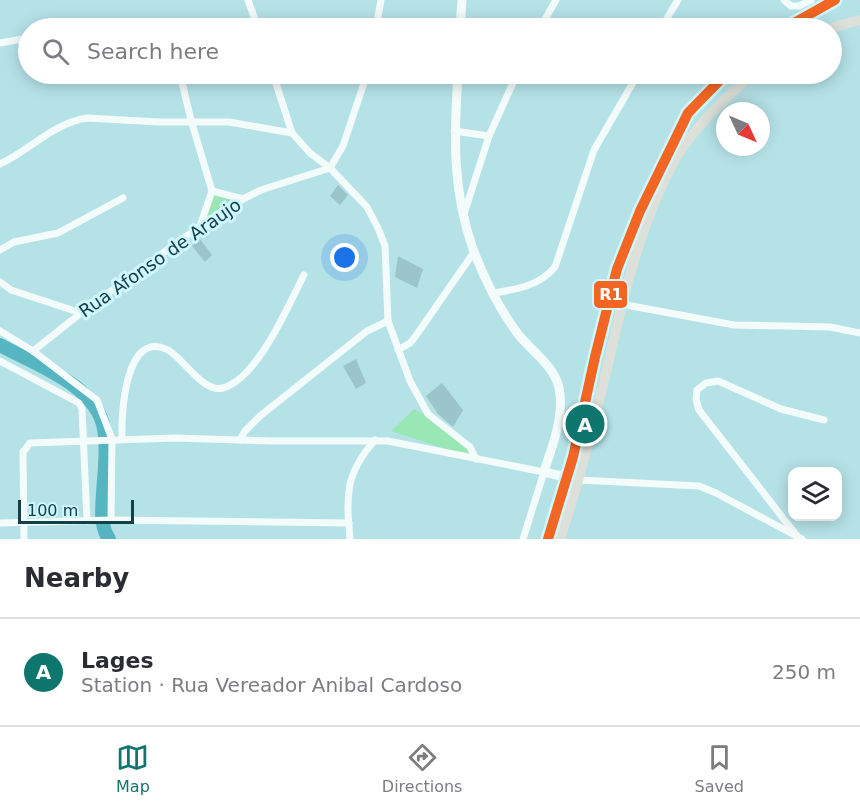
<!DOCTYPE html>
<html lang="en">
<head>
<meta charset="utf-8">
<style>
  :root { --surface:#fff; --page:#f2f2f3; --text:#2b2b33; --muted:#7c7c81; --line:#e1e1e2; --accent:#0f766e }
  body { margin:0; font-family:"DejaVu Sans",sans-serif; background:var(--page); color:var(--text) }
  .controls { position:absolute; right:18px; bottom:18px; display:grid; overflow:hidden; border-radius:12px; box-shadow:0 3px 15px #0003 }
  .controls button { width:54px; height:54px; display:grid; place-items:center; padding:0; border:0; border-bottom:2px solid var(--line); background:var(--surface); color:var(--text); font:30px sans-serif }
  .compass { position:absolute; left:716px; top:102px; width:54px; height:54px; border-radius:50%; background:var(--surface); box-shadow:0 3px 15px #0003; rotate:134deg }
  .scale { position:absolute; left:18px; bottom:15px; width:116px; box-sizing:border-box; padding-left:6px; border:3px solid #124248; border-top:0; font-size:16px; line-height:21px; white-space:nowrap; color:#124248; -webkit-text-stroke:4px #d0f7fd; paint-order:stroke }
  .you { position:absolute; left:345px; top:258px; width:21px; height:21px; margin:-15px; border:4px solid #fff; border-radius:50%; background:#1a73e8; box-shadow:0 0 0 9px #1a73e833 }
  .badge { display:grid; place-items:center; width:39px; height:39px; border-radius:50%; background:var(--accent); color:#fff; font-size:20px; font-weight:700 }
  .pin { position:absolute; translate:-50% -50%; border:3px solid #fff; box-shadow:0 2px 6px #0006 }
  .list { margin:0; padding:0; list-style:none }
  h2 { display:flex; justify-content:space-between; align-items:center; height:78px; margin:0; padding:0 24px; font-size:26px }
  h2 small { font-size:20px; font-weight:400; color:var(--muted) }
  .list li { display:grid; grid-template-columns:39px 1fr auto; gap:18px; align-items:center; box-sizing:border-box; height:108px; padding:0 24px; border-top:2px solid var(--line) }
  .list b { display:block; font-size:22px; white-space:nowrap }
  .list p { margin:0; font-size:20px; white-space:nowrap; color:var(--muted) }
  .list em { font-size:20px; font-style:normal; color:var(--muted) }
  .icon { flex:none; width:33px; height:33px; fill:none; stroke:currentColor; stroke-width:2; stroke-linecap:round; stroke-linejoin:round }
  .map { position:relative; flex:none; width:860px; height:539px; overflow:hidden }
  .search { position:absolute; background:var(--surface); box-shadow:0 3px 15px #0003; left:18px; right:18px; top:18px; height:66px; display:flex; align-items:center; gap:15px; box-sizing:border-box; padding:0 21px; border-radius:33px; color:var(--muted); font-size:22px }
  .sheet { height:186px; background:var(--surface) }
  nav { display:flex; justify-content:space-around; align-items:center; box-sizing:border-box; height:84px; border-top:2px solid var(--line); background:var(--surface); font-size:16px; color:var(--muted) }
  nav a { display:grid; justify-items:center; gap:3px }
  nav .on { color:var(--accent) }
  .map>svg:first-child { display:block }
  .green { fill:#9ae7b6 }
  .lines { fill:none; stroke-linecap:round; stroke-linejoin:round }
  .river { stroke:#55b5c0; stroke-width:14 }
  .building { fill:#9bc5ca }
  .street { stroke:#f4fbfb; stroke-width:7 }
  .secondary { stroke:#f4fbfb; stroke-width:9 }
  .primary { stroke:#dce0d9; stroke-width:10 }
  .rail-1-casing { stroke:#d0f7fd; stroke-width:15 }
  .rail-1 { stroke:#f26522; stroke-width:10 }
  .labels { text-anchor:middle; stroke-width:6; stroke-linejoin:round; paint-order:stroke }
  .street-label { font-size:18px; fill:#124248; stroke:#d0f7fd }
  .line-badge { stroke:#d0f7fd; stroke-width:2 }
  .badge-label { font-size:16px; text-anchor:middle; font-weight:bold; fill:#fff }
</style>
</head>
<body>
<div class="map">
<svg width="860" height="539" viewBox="0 0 860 539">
  <rect width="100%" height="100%" fill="#b5e2e7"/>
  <g class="green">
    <polygon points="213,195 237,199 228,206 203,223"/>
    <polygon points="414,409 452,430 476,459 391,431"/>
  </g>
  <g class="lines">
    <path class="river" d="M0,345C34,364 97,385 104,429C108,450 104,473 103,494C102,509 100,526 109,539"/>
  </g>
  <g class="building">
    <polygon points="338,185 348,195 340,205 330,196"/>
    <polygon points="200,239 212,255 205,262 192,246"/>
    <polygon points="398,256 423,269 417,288 395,277"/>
    <polygon points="356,359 366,383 356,389 343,366"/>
    <polygon points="442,383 463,410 453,427 438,414 426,396"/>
  </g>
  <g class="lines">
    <g class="street">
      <polyline points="248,0 258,28"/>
      <polyline points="784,0 791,6 799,6 811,0"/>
      <polyline points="86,28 131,24 146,28"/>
      <polyline points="376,28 381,0"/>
      <polyline points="540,28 556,0"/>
      <polyline points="661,28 678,0"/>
      <polyline points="0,43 28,38"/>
      <polyline points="180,74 191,120 212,191 200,226"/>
      <polyline points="273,74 292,133"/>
      <polyline points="454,131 489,136"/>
      <path d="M0,164C30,150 53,123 87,118L159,122H229L292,133L310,153L330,168L367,207L378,228L385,246L388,321L410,381L428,414L470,447L476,459"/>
      <polyline points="212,191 243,199"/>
      <polyline points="464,214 489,136 517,74"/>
      <polyline points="0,250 14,242 58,233 123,198"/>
      <polyline points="0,282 11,290 81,313"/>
      <path d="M494,293C518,289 539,286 555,267L594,150L638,74"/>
      <polyline points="621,304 734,325 830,327 860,333"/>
      <polyline points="0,331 33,351 97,400 112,439 111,520"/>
      <polyline points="398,350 410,343 415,337 474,252"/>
      <polyline points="33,351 81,313 200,226 243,199 261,190 330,168 343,146 367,74"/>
      <polyline points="0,361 79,403 82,409 87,521"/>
      <path d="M122,438C121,415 125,328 168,350C184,359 203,393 223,388C258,378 288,306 304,275"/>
      <polyline points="240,440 245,431 260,416 367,331 388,321"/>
      <polyline points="579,480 699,486 716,493 802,539"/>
      <polyline points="0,523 111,520 349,523"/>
      <polyline points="797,536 699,410 696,399 697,390 706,383 718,381 781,409 824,420"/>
      <polyline points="24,539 23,452 30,443 175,438 271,441 388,441 544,472 523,539"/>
      <path d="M350,539C346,495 345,474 375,440"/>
    </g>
    <g class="secondary">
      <polyline points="460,28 462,0"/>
      <path d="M458,74C454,135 452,190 473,249C484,278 500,310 518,334C531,351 554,365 559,388C565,416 552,446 544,472L579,480"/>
    </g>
    <g class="primary">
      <polyline points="831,28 860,20"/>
      <path d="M560,539C579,482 594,423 608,364C624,294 641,220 676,158C695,126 726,98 752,74"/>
    </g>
    <defs>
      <g id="rail-1">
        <polyline points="785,28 835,0"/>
        <polyline points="548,539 573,457 595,357 617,269 640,211 688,113 726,74"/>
      </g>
    </defs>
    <use href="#rail-1" class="rail-1-casing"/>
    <use href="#rail-1" class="rail-1"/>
  </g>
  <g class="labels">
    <g class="street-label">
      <text transform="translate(160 258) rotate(-35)" y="6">Rua Afonso de Araujo</text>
    </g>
  </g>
  <rect class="line-badge" x="593" y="280" width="35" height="29" rx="6" fill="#f26522"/>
  <g class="badge-label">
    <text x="611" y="300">R1</text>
  </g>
</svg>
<div class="controls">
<button><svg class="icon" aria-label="layers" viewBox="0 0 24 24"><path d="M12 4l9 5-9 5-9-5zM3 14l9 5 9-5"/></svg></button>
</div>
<svg class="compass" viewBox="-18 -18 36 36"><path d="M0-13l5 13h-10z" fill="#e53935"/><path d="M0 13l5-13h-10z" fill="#7c7c81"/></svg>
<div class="scale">100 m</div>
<div class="you"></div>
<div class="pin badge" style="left:585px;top:424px">A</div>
<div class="search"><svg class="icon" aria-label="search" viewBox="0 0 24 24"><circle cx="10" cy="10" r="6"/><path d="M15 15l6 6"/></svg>Search here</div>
</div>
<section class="sheet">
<h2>Nearby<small></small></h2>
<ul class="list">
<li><span class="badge">A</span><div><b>Lages</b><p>Station · Rua Vereador Anibal Cardoso</p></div><em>250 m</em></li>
</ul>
</section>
<nav>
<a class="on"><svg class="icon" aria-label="map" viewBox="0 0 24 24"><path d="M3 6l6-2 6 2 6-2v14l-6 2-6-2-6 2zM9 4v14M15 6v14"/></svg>Map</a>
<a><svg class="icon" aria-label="directions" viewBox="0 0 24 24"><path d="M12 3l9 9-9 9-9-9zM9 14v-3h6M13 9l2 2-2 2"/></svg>Directions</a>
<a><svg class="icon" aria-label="saved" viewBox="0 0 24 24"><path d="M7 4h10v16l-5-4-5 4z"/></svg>Saved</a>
</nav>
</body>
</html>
